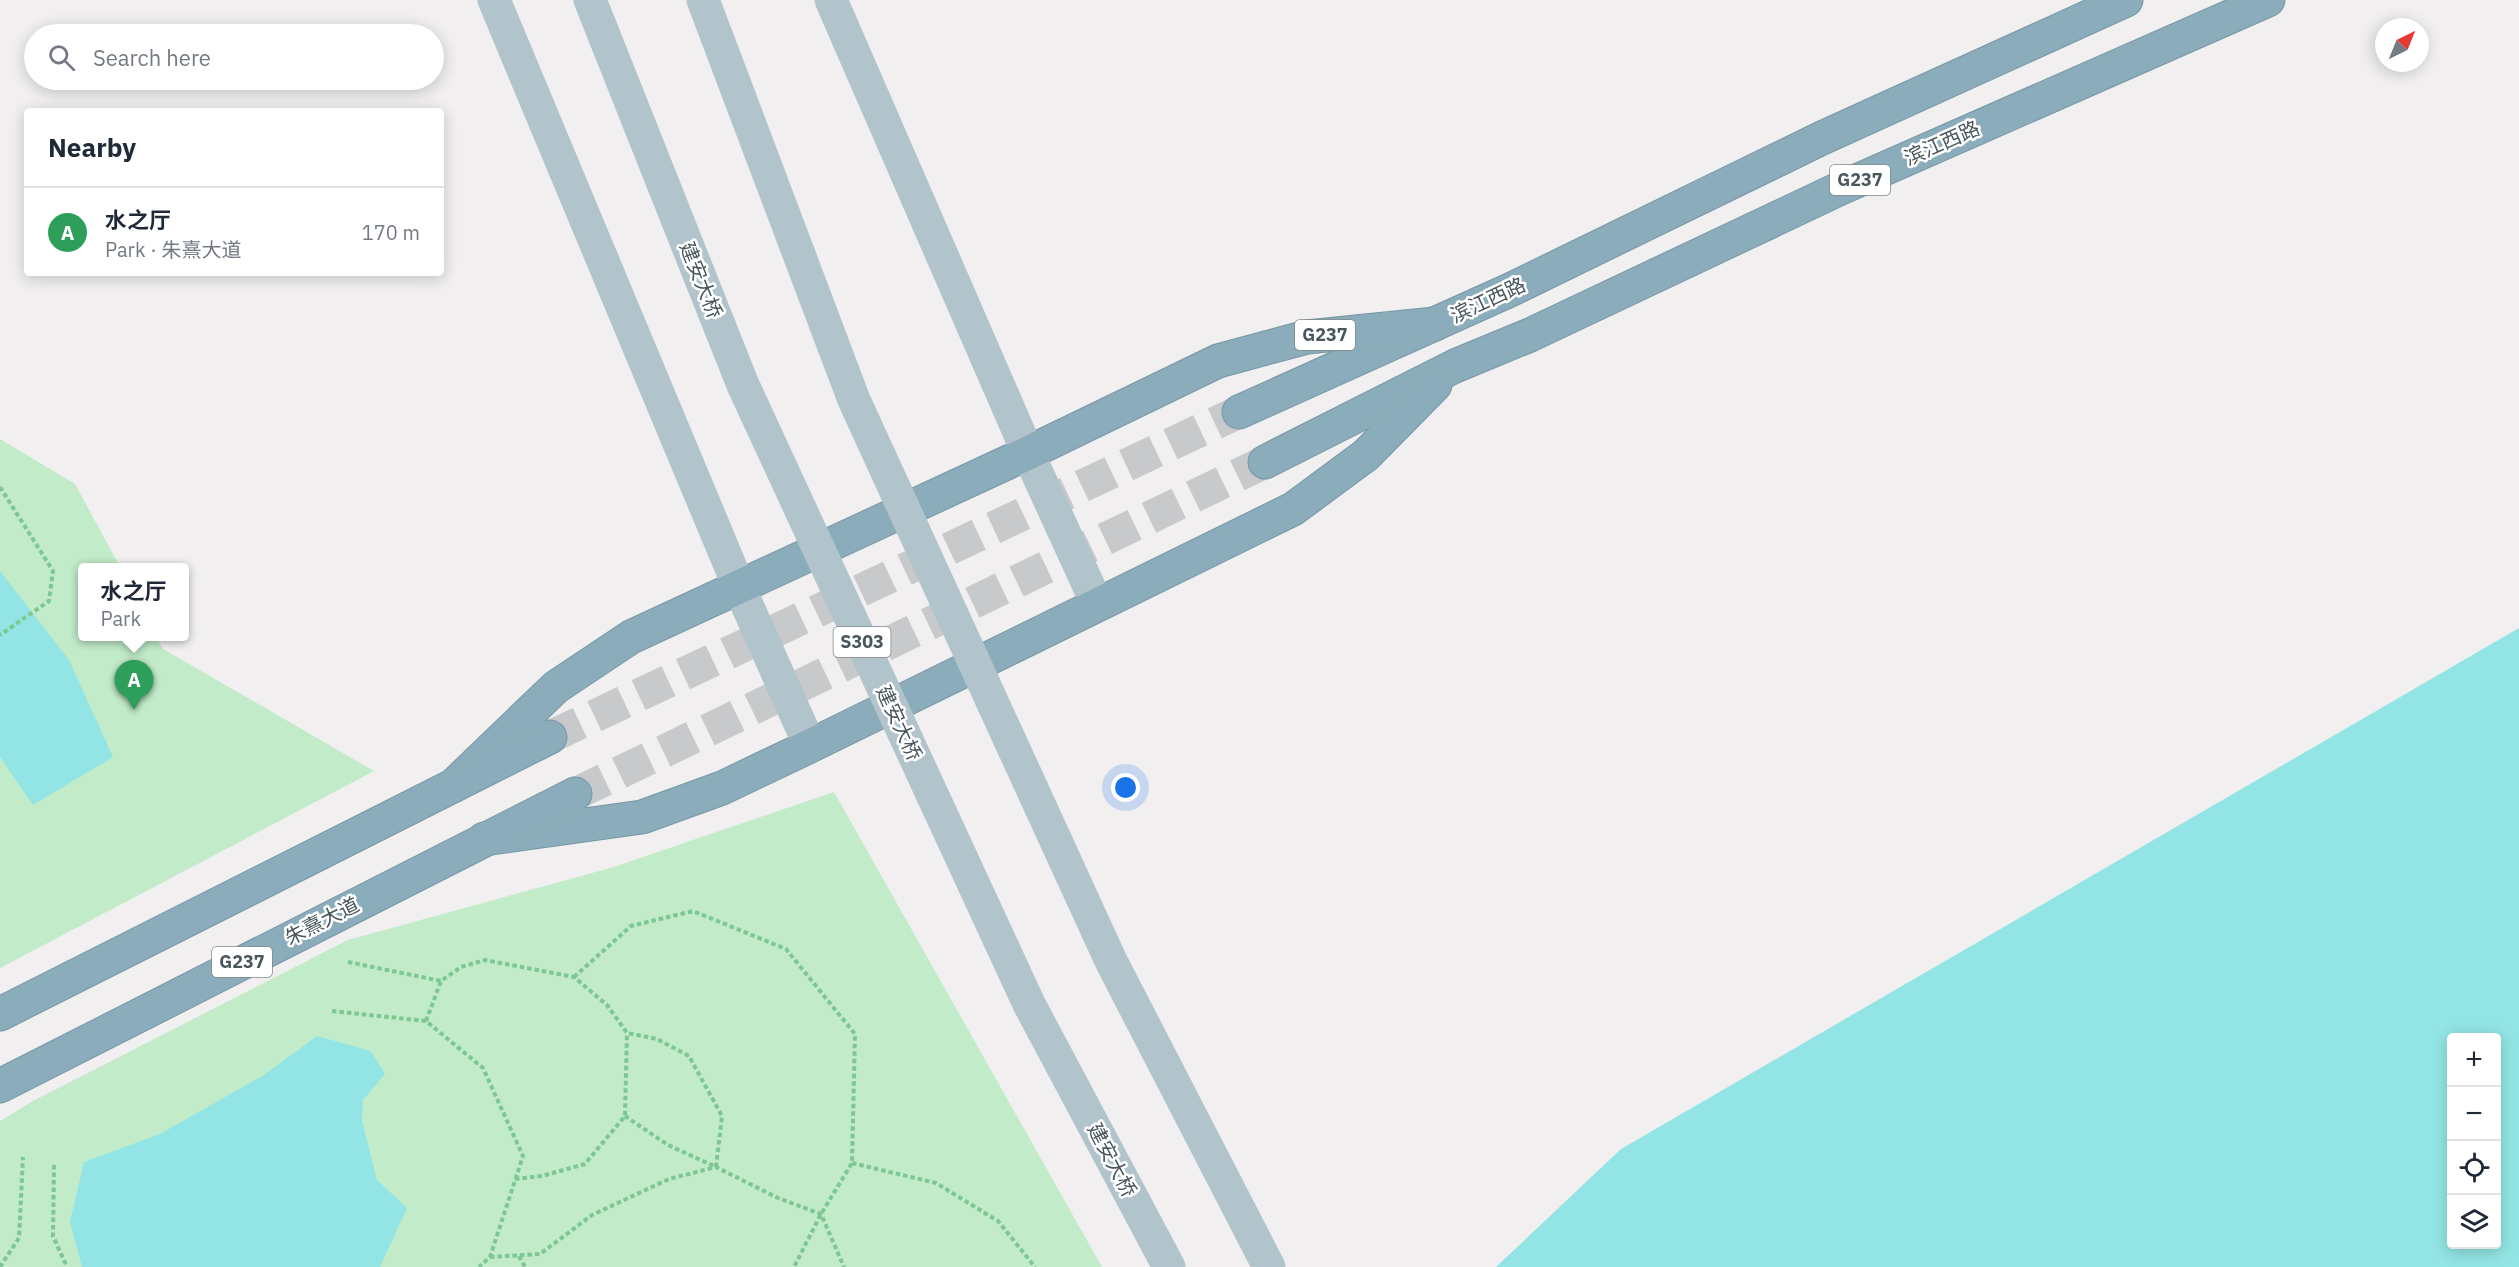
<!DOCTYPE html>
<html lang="en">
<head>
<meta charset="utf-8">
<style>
  :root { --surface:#fff; --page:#f6f6f7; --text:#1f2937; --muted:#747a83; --line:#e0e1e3; --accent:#0f766e }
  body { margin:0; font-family:"IBM Plex Sans","Noto Sans SC",sans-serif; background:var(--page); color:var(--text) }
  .controls { position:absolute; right:18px; bottom:18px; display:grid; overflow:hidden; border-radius:6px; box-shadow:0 3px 15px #0003 }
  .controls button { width:54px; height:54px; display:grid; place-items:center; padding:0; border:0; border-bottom:2px solid var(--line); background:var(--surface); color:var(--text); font:30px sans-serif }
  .compass { position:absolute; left:2375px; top:18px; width:54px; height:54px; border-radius:50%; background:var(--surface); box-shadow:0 3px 15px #0003; rotate:43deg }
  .you { position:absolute; left:1126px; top:788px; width:21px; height:21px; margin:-15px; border:4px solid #fff; border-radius:50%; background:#1a73e8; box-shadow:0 0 0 9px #1a73e833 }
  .badge { display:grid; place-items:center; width:39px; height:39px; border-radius:50%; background:var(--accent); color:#fff; font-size:20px; font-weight:700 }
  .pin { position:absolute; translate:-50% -50px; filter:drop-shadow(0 2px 3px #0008) }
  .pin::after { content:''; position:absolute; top:32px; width:21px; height:18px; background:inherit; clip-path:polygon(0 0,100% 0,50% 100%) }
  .popup { position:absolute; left:78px; top:563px; width:111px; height:78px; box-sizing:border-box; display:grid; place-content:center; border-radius:6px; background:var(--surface); filter:drop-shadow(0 2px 4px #0005); font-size:20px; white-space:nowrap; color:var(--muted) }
  .popup b { font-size:22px; color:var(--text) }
  .popup::after { content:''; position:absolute; left:50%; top:100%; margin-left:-12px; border:12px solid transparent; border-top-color:var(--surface) }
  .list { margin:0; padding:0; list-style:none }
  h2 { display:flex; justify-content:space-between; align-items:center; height:78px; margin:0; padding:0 24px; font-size:26px }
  h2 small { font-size:20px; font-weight:400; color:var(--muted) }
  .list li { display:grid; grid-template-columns:39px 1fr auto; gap:18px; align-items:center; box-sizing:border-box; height:90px; padding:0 24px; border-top:2px solid var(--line) }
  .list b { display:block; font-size:22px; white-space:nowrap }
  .list p { margin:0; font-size:20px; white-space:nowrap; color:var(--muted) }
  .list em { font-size:20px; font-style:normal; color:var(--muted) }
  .icon { flex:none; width:33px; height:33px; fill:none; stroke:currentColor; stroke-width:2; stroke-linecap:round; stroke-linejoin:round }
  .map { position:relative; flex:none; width:2519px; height:1267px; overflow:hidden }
  .search { position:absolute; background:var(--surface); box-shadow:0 3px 15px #0003; left:24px; top:24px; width:420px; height:66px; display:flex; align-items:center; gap:15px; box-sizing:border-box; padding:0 21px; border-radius:33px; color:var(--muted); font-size:22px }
  .panel { position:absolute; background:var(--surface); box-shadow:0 3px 15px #0003; left:24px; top:108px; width:420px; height:168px; border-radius:6px }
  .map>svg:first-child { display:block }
  .green { fill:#c1ebc9 }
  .water { fill:#92e5e4; fill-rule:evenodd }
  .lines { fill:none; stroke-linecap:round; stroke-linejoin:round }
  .highway-tunnel { stroke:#c7c9cb; stroke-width:33; stroke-dasharray:33 16; stroke-linecap:butt }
  .highway-casing { stroke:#7697a5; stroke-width:35 }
  .path { stroke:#7cc792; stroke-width:4; stroke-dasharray:4.5 3; stroke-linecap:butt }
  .primary { stroke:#b1c4cc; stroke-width:33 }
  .highway { stroke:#8bacba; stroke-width:33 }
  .primary-bridge { stroke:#b1c4cc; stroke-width:33 }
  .labels { text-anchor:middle; stroke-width:5; stroke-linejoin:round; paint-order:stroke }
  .shield { fill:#fff; stroke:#80898c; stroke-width:1.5 }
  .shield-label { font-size:18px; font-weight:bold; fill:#49565b }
  .street-label { font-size:20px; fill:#49565b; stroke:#fff }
</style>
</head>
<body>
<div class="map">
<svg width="2519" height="1267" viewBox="0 0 2519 1267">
  <rect width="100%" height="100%" fill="#f1eff0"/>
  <g class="green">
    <polygon points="0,439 75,484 120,567 83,568 83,636 156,637 163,649 374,771 0,968"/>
    <polygon points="834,792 1102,1267 0,1267 0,1121 33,1101 348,940 614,867"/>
  </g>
  <g class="water">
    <polygon points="0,571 69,660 113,757 33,805 0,757"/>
    <path d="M2519,628V1267H1496L1621,1149ZM2452,1038H2496V1244H2452Z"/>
    <polygon points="317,1036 371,1051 385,1074 363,1100 362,1121 377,1180 407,1208 380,1267 82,1267 70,1222 84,1162 160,1134 264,1075"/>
  </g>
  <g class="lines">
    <g class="highway-tunnel">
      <polyline points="550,737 1239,412"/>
      <polyline points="575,794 1265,462"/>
    </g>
    <defs>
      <g id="highway">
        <polyline points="1239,412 1510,290 1822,138 2126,0"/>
        <polyline points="1265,462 1455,366 1530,335 1843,187 2268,0"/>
        <polyline points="453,786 556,687 631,637 1028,453 1218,361 1307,337 1435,324"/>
        <polyline points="484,839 642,817 722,788 810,746 1293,509 1366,455 1435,385"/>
        <polyline points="0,1014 550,737"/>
        <polyline points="0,1086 575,794"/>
      </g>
    </defs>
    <use href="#highway" class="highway-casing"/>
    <g class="path">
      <polyline points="0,487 53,571 49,601 0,635"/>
      <polyline points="348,962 441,981"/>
      <polyline points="574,977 631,926 693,911 786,949 855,1034 852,1163 821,1214 794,1267"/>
      <polyline points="332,1011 426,1021 483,1068 523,1156 490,1257 479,1267"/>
      <polyline points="426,1021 441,981 461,967 485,960 574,977 607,1005 627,1033 657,1039 689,1056 722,1116 716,1167 668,1145 625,1116"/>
      <polyline points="852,1163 936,1183 998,1221 1035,1267"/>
      <polyline points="54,1165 53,1236 67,1267"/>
      <polyline points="515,1179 542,1176 585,1164 625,1116 627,1033"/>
      <polyline points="519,1256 525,1267"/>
      <polyline points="490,1257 540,1254 592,1215 669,1179 716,1167 778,1198 821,1214 844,1267"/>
      <polyline points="0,1267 19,1238 23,1157"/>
    </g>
    <g class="primary">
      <polyline points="494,0 739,587 810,746"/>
      <polyline points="831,0 1028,453 1097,604"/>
    </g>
    <use href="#highway" class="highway"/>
    <g class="primary-bridge">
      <polyline points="590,0 743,385 1029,1004 1169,1267"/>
      <polyline points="703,0 854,400 1111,961 1269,1267"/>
    </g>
  </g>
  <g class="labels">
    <g class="shield">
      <rect x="1830" y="165" width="60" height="30" rx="4.5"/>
      <rect x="1295" y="320" width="60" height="30" rx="4.5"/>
      <rect x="833.5" y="627" width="57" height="30" rx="4.5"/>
      <rect x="212" y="947" width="60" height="30" rx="4.5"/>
    </g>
    <g class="shield-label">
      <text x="1860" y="186">G237</text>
      <text x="1325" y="341">G237</text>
      <text x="862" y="648">S303</text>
      <text x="242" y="968">G237</text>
    </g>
    <g class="street-label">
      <text transform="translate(1942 143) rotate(-24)" y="7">滨江西路</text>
      <text transform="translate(701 280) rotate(68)" y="7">建安大桥</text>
      <text transform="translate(1488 300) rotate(-25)" y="7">滨江西路</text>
      <text transform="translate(899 723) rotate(65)" y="7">建安大桥</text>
      <text transform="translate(322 921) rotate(-27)" y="7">朱熹大道</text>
      <text transform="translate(1112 1160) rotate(62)" y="7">建安大桥</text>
    </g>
  </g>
</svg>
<div class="controls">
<button>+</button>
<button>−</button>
<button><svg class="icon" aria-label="locate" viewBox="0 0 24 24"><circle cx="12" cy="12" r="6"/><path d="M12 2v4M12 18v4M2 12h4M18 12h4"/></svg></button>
<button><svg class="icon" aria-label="layers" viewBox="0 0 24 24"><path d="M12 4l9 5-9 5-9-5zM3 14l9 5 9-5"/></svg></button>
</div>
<svg class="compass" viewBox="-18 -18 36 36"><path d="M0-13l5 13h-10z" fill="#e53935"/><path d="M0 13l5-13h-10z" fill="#747a83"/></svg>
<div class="you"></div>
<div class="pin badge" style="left:134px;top:710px;background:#2e9e5b">A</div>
<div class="popup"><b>水之厅</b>Park</div>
<div class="search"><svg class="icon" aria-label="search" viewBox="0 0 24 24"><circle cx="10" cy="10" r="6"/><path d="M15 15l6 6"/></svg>Search here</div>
<section class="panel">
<h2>Nearby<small></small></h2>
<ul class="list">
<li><span class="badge" style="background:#2e9e5b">A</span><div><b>水之厅</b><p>Park · 朱熹大道</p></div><em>170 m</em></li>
</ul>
</section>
</div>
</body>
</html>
